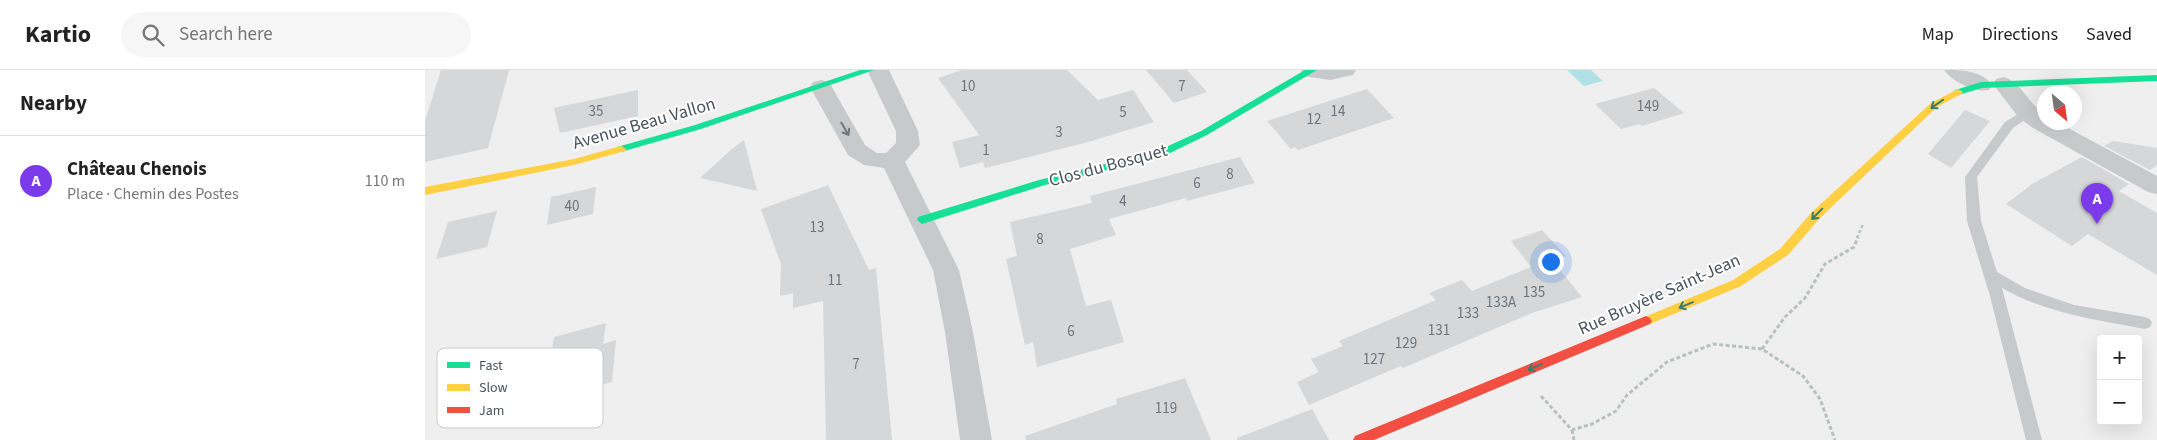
<!DOCTYPE html>
<html lang="en">
<head>
<meta charset="utf-8">
<style>
  :root { --surface:#fff; --page:#f6f6f6; --text:#222; --muted:#767676; --line:#e0e0e0; --accent:#7c3aed }
  body { margin:0; font-family:"Source Sans 3",sans-serif; background:var(--page); color:var(--text) }
  .controls { position:absolute; right:15px; bottom:15px; display:grid; overflow:hidden; border-radius:5px; box-shadow:0 5px 20px #0002 }
  .controls button { width:45px; height:45px; display:grid; place-items:center; padding:0; border:0; border-bottom:1px solid var(--line); background:var(--surface); color:var(--text); font:25px sans-serif }
  .compass { position:absolute; left:1612px; top:15px; width:45px; height:45px; border-radius:50%; background:var(--surface); box-shadow:0 5px 20px #0002; rotate:151deg }
  .you { position:absolute; left:1125px; top:191px; width:18px; height:18px; margin:-12px; border:4px solid #fff; border-radius:50%; background:#1a73e8; box-shadow:0 0 0 8px #1a73e833 }
  .badge { display:grid; place-items:center; width:32px; height:32px; border-radius:50%; background:var(--accent); color:#fff; font-size:16px; font-weight:700 }
  .pin { position:absolute; translate:-50% -41px; filter:drop-shadow(0 1px 2px #0008) }
  .pin::after { content:''; position:absolute; top:26px; width:18px; height:15px; background:inherit; clip-path:polygon(0 0,100% 0,50% 100%) }
  .list { margin:0; padding:0; list-style:none }
  h2 { display:flex; justify-content:space-between; align-items:center; height:65px; margin:0; padding:0 20px; font-size:21px }
  h2 small { font-size:16px; font-weight:400; color:var(--muted) }
  .list li { display:grid; grid-template-columns:32px 1fr auto; gap:15px; align-items:center; box-sizing:border-box; height:90px; padding:0 20px; border-top:1px solid var(--line) }
  .list b { display:block; font-size:19px; white-space:nowrap }
  .list p { margin:0; font-size:16px; white-space:nowrap; color:var(--muted) }
  .list em { font-size:16px; font-style:normal; color:var(--muted) }
  .icon { flex:none; width:28px; height:28px; fill:none; stroke:currentColor; stroke-width:2; stroke-linecap:round; stroke-linejoin:round }
  .map { position:relative; flex:none; width:1732px; height:370px; overflow:hidden }
  header { display:flex; align-items:center; gap:30px; box-sizing:border-box; height:70px; padding:0 25px; background:var(--surface); border-bottom:1px solid var(--line) }
  header strong { font-size:24px }
  nav { display:flex; gap:28px; margin-inline-start:auto; font-size:18px }
  .search { width:350px; height:45px; background:var(--page); display:flex; align-items:center; gap:12px; box-sizing:border-box; padding:0 18px; border-radius:28px; color:var(--muted); font-size:19px }
  main { display:flex }
  aside { flex:1; background:var(--surface) }
  .map>svg:first-child { display:block }
  .water { fill:#afe1e6 }
  .building { fill:#d6d7d8 }
  .lines { fill:none; stroke-linecap:round; stroke-linejoin:round }
  .path-far1 { stroke:#b7c1bd; stroke-width:2.5; stroke-dasharray:3 2.5; stroke-linecap:butt }
  .path { stroke:#b7c1bd; stroke-width:3; stroke-dasharray:4 2.5; stroke-linecap:butt }
  .lane { fill:#c7cacb; fill-rule:evenodd }
  .street { fill:#c7cacb; fill-rule:evenodd }
  .fast { fill:#16e098; fill-rule:evenodd }
  .slow { fill:#ffcf43; fill-rule:evenodd }
  .jam { fill:#f24e42; fill-rule:evenodd }
  .oneway { stroke:#397d6d }
  .oneway2 { stroke:#6e777c }
  .labels { text-anchor:middle; stroke-width:4; stroke-linejoin:round; paint-order:stroke }
  .number-label { font-size:15px; fill:#6d757b }
  .street-label { font-size:18px; fill:#48535a; stroke:#fff }
  .key { fill:#fff; stroke:#c8cbce; stroke-width:1 }
  .key-label { font-size:14px; fill:#48535a }
</style>
</head>
<body>
<header>
<strong>Kartio</strong>
<div class="search"><svg class="icon" aria-label="search" viewBox="0 0 24 24"><circle cx="10" cy="10" r="6"/><path d="M15 15l6 6"/></svg>Search here</div>
<nav><a>Map</a><a>Directions</a><a>Saved</a></nav>
</header>
<main>
<aside>
<h2>Nearby<small></small></h2>
<ul class="list">
<li><span class="badge">A</span><div><b>Château Chenois</b><p>Place · Chemin des Postes</p></div><em>110 m</em></li>
</ul>
</aside>
<div class="map">
<svg width="1732" height="370" viewBox="0 0 1732 370">
  <rect width="100%" height="100%" fill="#f0efef"/>
  <polygon class="water" points="1142,0 1166,0 1178,11 1159,16"/>
  <g class="building">
    <polygon points="16,0 84,0 63,78 0,92 0,51"/>
    <polygon points="537,0 642,0 673,30 708,20 729,52 663,72 560,98 558,92 535,98 527,72 554,65 513,8"/>
    <polygon points="721,0 762,0 782,22 749,33"/>
    <polygon points="1229,18 1259,43 1217,56 1215,54 1196,59 1170,34"/>
    <polygon points="942,19 969,48 873,80 870,77 866,79 842,51"/>
    <polygon points="213,20 213,46 135,63 129,38"/>
    <polygon points="1540,40 1565,51 1526,98 1503,84"/>
    <polygon points="319,70 332,121 275,108 307,79"/>
    <polygon points="1688,71 1732,78 1732,95 1725,100 1679,76"/>
    <polygon points="815,87 830,113 762,131 761,128 684,149 691,165 645,179 661,236 686,230 699,272 612,297 608,272 600,275 581,189 592,186 585,152 667,133 665,126"/>
    <polygon points="1657,87 1704,114 1694,121 1732,143 1732,205 1663,164 1647,176 1581,134 1607,114"/>
    <polygon points="403,115 444,200 451,198 467,370 401,370 398,231 368,238 368,223 355,226 356,194 336,139"/>
    <polygon points="171,117 168,144 122,155 126,127"/>
    <polygon points="72,141 62,177 11,189 23,152"/>
    <polygon points="1117,160 1141,186 1127,190 1157,227 1107,243 978,298 976,296 884,335 872,312 894,302 886,289 918,276 914,271 1011,230 1004,223 1037,210 1047,221 1106,197 1086,171"/>
    <polygon points="181,253 178,274 191,270 187,312 119,330 129,267"/>
    <polygon points="760,308 786,370 601,370 600,366 692,334 691,329"/>
    <polygon points="887,339 904,370 812,370 812,368"/>
  </g>
  <g class="lines">
    <polyline class="path-far1" points="1432,168 1438,154"/>
    <g class="path">
      <polyline points="1337,279 1360,247 1380,228 1400,194 1429,177 1433,167"/>
      <polyline points="1116,326 1147,360 1167,354 1191,341 1202,325 1242,292 1288,274 1337,279 1378,306 1395,329 1410,370"/>
      <polyline points="1147,360 1149,370"/>
    </g>
    <path class="lane" d="M1602,39L1606,40L1608,43L1606,46L1588,58L1552,107L1556,151L1572,202L1600,218L1649,235L1720,247L1725,249L1727,253L1725,257L1720,259C1671,250 1620,243 1577,218L1617,370H1601L1565,226L1542,151L1540,107L1580,52Z"/>
    <g class="street">
      <polygon points="442,0 464,0 493,61 495,75 480,92 534,200 548,262 567,370 535,370 520,262 508,200 459,98 439,95 423,85 385,17 388,12 396,10 404,12 440,75 452,83 461,83 471,73 471,61"/>
      <polygon points="876,0 931,0 928,5 905,10 878,6"/>
      <path d="M1519,0C1537,0 1556,0 1567,15L1564,20C1550,23 1528,12 1519,0Z"/>
      <path d="M1579,7C1596,12 1605,35 1620,45V52H1632L1732,106V124L1723,122L1608,58L1594,48L1568,14L1571,9Z"/>
    </g>
    <g class="fast">
      <polygon points="435,0 449,0 276,59 196,82 191,79 192,77 270,55"/>
      <polygon points="880,0 892,0 782,65 739,86 620,115 497,154 492,150 493,147 614,110 732,81 776,61"/>
      <polygon points="1732,5 1732,11 1557,18 1533,25 1528,22 1530,20 1556,12"/>
    </g>
    <g class="slow">
      <polygon points="1533,19 1538,22 1536,24 1512,37 1395,148 1363,185 1316,216 1225,254 1217,254 1215,251 1217,248 1308,210 1355,179 1387,142 1506,33"/>
      <polygon points="196,76 201,79 200,81 149,95 0,125 0,117 149,89"/>
    </g>
    <polygon class="jam" points="1221,246 1225,248 1227,251 1225,254 949,370 928,370 930,366"/>
  </g>
  <defs><path id="oneway-shaft" d="M-6 0H5M1.5-3L5.5 0L1.5 3" fill="none" stroke-width="1.6" stroke-linecap="round" stroke-linejoin="round" transform="scale(1.25)"/></defs>
  <g class="oneway">
    <use href="#oneway-shaft" transform="translate(1512 34) rotate(145)"/>
    <use href="#oneway-shaft" transform="translate(1392 144) rotate(134)"/>
    <use href="#oneway-shaft" transform="translate(1261 235) rotate(157)"/>
    <use href="#oneway-shaft" transform="translate(1110 297) rotate(157)"/>
  </g>
  <use class="oneway2" href="#oneway-shaft" transform="translate(420 59) rotate(60)"/>
  <g class="labels">
    <g class="number-label">
      <text x="543" y="21">10</text>
      <text x="757" y="21">7</text>
      <text x="1223" y="41">149</text>
      <text x="171" y="46">35</text>
      <text x="913" y="46">14</text>
      <text x="698" y="47">5</text>
      <text x="889" y="54">12</text>
      <text x="634" y="67">3</text>
      <text x="561" y="85">1</text>
      <text x="805" y="109">8</text>
      <text x="772" y="118">6</text>
      <text x="698" y="136">4</text>
      <text x="147" y="141">40</text>
      <text x="392" y="162">13</text>
      <text x="615" y="174">8</text>
      <text x="410" y="215">11</text>
      <text x="1109" y="227">135</text>
      <text x="1076" y="237">133A</text>
      <text x="1043" y="248">133</text>
      <text x="1014" y="265">131</text>
      <text x="646" y="266">6</text>
      <text x="981" y="278">129</text>
      <text x="949" y="294">127</text>
      <text x="431" y="299">7</text>
      <text x="741" y="343">119</text>
    </g>
    <g class="street-label">
      <text transform="translate(219 53) rotate(-16)" y="6">Avenue Beau Vallon</text>
      <text transform="translate(683 95) rotate(-15)" y="6">Clos du Bosquet</text>
      <text transform="translate(1234 224) rotate(-24)" y="6">Rue Bruyère Saint-Jean</text>
    </g>
  </g>
  <rect x="12" y="278" width="166" height="80" rx="8" class="key"/>
  <rect x="22" y="292" width="23" height="6" fill="#16e098"/>
  <rect x="22" y="314" width="23" height="7" fill="#ffcf43"/>
  <rect x="22" y="337" width="23" height="6" fill="#f24e42"/>
  <g class="key-label">
    <text x="54" y="300">Fast</text>
    <text x="54" y="322">Slow</text>
    <text x="54" y="345">Jam</text>
  </g>
</svg>
<div class="controls">
<button>+</button>
<button>−</button>
</div>
<svg class="compass" viewBox="-18 -18 36 36"><path d="M0-13l5 13h-10z" fill="#e53935"/><path d="M0 13l5-13h-10z" fill="#767676"/></svg>
<div class="you"></div>
<div class="pin badge" style="left:1672px;top:154px">A</div>
</div>
</main>
</body>
</html>
